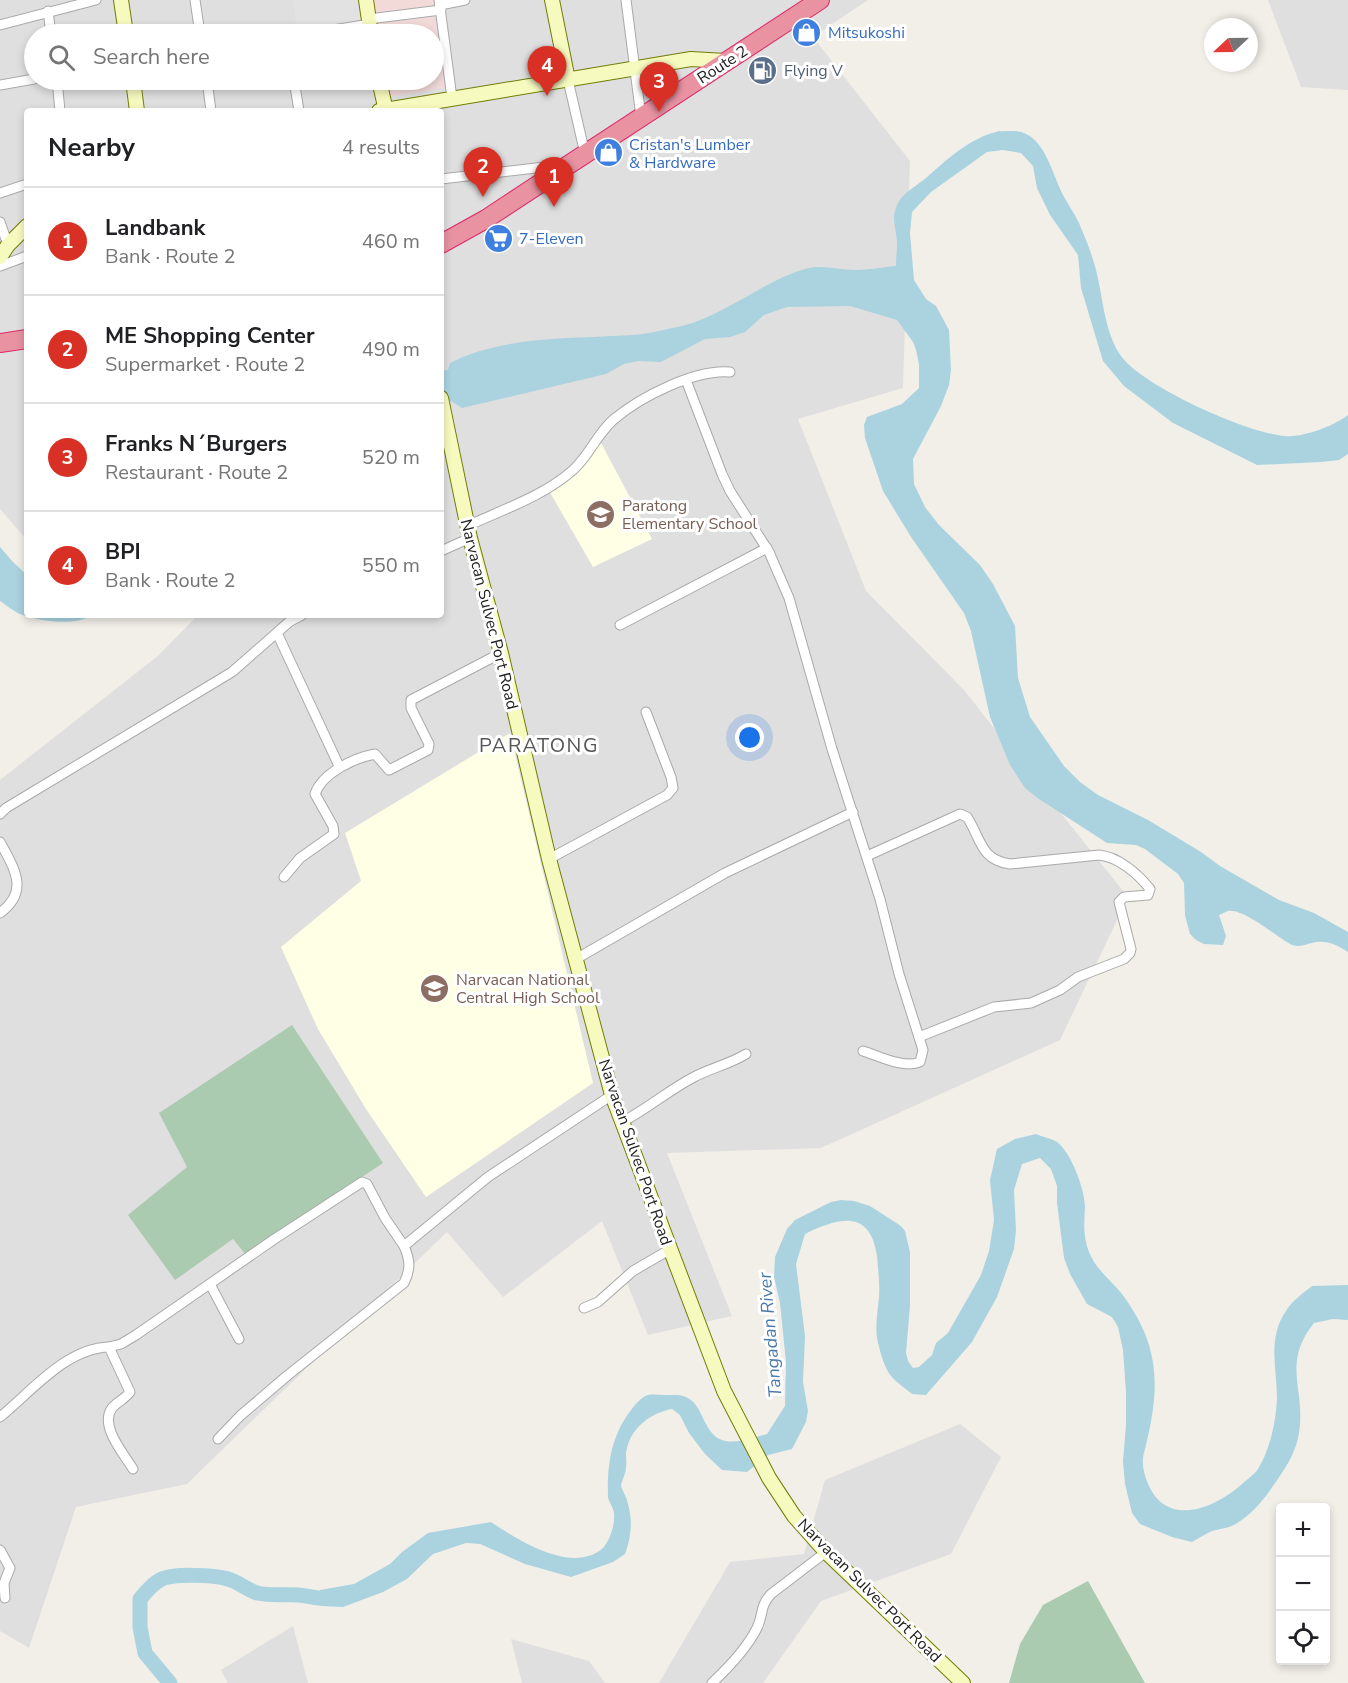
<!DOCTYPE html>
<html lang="en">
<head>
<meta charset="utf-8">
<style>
  :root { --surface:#fff; --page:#f6f6f6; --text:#202124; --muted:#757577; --line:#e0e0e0; --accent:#d93025 }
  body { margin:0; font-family:"Nunito Sans",sans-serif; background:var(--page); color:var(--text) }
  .controls { position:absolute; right:18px; bottom:18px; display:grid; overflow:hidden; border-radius:6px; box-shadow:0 3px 9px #0003 }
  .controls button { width:54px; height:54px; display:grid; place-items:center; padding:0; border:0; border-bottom:2px solid var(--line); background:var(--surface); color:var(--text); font:30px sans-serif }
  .compass { position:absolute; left:1204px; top:18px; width:54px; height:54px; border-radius:50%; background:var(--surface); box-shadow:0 3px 9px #0003; rotate:248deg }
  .you { position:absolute; left:750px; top:738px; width:21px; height:21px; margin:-15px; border:4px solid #fff; border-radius:50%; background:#1a73e8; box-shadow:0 0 0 9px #1a73e833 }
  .badge { display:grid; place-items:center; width:39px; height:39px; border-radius:50%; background:var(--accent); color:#fff; font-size:20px; font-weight:700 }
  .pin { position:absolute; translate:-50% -50px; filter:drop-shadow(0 2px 3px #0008) }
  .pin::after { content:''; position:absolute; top:32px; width:21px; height:18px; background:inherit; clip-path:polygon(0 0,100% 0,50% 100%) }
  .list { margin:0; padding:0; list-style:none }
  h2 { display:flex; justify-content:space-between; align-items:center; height:78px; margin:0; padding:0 24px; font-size:26px }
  h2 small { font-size:20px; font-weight:400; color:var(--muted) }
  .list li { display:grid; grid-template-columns:39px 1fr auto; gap:18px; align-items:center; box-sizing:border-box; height:108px; padding:0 24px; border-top:2px solid var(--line) }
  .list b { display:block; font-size:22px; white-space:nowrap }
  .list p { margin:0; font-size:20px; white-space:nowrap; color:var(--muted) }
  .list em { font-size:20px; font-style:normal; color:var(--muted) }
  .icon { flex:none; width:33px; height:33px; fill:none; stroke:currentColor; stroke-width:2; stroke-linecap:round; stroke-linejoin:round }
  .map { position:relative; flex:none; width:1348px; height:1683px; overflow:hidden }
  .search { position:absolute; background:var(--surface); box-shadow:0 3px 9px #0003; left:24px; top:24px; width:420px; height:66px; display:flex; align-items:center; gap:15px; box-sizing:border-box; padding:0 21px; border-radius:33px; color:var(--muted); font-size:22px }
  .panel { position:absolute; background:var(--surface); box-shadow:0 3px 9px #0003; left:24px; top:108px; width:420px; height:510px; border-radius:6px }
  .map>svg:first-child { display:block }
  .residential { fill:#e0dfdf; fill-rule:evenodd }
  .commercial { fill:#f2dad9 }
  .education { fill:#ffffe5 }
  .cemetery { fill:#aacbaf }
  .parking { fill:#e2e2e2 }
  .water { fill:#aad3df }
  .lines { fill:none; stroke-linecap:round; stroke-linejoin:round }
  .river { stroke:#aad3df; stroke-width:15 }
  .street-casing { stroke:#a9a9a9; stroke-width:11 }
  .secondary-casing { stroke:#707d05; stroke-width:16 }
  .highway-casing { stroke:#dc2a67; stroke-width:20 }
  .street { stroke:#fff; stroke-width:9 }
  .secondary { stroke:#f7fabf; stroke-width:14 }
  .highway { stroke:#e892a2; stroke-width:18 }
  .labels { text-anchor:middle; stroke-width:6; stroke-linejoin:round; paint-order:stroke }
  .shop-label { font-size:16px; fill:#366cbe; stroke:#fff; text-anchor:start }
  .street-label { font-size:16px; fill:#222; stroke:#fff }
  .service-label { font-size:16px; fill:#4e5e75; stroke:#fff; text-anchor:start }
  .education-label { font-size:16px; fill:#785e54; stroke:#fff; text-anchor:start }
  .water-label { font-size:18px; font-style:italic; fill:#4a7aab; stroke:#fff }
  .quarter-label { font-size:20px; letter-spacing:1.5px; fill:#555; stroke:#fff }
</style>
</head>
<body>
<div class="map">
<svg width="1348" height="1683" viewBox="0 0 1348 1683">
  <rect width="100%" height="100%" fill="#f2efe9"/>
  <g class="residential">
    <path d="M0,0H868L813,37L910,161L903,388L798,419L866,591L964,690L1059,811L1128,897L1060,1040L821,1148L667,1153L732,1316L648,1335L602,1221L503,1297L447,1232L187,1484L76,1507L29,1648L0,1631V780L159,655L198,615H441V111H27V540L0,509ZM34,34H434V80H34Z"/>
    <polygon points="1268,0 1348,0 1348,90 1301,87"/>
    <polygon points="960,1424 1001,1457 951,1554 821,1601 763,1683 659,1683 730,1562 804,1554 825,1480"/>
    <polygon points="293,1626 308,1683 228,1683 221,1670"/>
    <polygon points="511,1639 589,1661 605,1683 522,1683"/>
  </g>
  <polygon class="commercial" points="372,0 436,0 449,87 384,98 382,80 434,80 434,34 376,34"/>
  <g class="education">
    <polygon points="600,441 652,539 593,567 548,489 567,477 592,456"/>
    <polygon points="510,733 593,1083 426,1197 366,1109 318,1029 281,947 361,881 345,833"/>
  </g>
  <g class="cemetery">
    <polygon points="292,1025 383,1163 246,1255 233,1239 175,1280 128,1215 187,1167 159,1113"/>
    <polygon points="1088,1581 1145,1683 1009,1683 1020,1644 1043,1605"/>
  </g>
  <polygon class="parking" points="293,0 359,0 362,20 297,32"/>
  <g class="water">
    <path d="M999,131C1005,132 1015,130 1021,132C1044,138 1052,172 1061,191C1066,202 1074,212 1079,223C1085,237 1092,254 1096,270C1103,297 1104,329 1119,353C1138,385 1247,433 1284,436C1302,438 1334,426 1348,415V454L1339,460L1321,462L1257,465L1173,423L1124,386L1103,361L1081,288L1078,255L1050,215L1037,188L1033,166L1021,153L1003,150L987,152L931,192L912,212L910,233L914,280L926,299L936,306L949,330L951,370L949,385L941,406L913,459L914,484L925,507L939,525L980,565L993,584L1015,626L1018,678L1030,717L1064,766L1080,782L1098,795L1148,820L1201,852L1220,866L1279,900L1314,913L1348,932V952C1338,946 1330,941 1317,942C1307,943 1300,949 1290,944C1276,936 1243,908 1228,911C1225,912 1222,914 1219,915L1226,936L1223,945L1204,944L1196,940L1190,934L1185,915L1184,883L1178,874L1145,849L1136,845L1107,843L1039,799L1025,788L1010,765L990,717L971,631L964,613L911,537L883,491L865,438L864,425L867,417L902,404L919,388V364L916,350L913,342L897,320L850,306L787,307L764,315L745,332L730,337L705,339L661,362L638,361L624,364L606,374L462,408L451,401L441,403V371L448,370L450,363C504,335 574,339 633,335C649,334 666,329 682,326C724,316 763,281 805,269C821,264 839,270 855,270C868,270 883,267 896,266C896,258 897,250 897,243C897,233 892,220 895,211C900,193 913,189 926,178C949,158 968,139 999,131Z"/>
    <path d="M0,547L13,562L27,575V615H91C77,627 37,621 20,614C13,611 6,605 0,601Z"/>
    <path d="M1036,1134C1042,1137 1051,1138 1057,1142C1071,1152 1085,1190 1085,1207C1084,1223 1083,1237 1089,1252C1096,1270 1111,1280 1122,1294C1162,1348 1160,1390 1144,1453C1141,1463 1144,1474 1148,1484C1167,1528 1214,1509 1242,1484C1247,1479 1254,1475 1258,1469C1270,1450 1276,1421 1277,1399C1277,1370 1267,1338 1286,1311C1292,1301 1303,1293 1312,1286L1348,1285V1320L1333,1319L1314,1323C1281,1364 1306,1389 1299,1433C1296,1453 1285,1469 1273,1486C1263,1501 1250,1516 1234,1525C1228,1528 1219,1529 1212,1531C1205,1534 1199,1538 1192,1542L1172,1537L1140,1524L1132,1513L1125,1484L1123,1461L1126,1425V1392L1123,1350L1118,1327L1112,1317L1087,1304L1070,1274L1064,1258L1057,1203V1186L1051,1169L1040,1158L1022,1164L1014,1190L1016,1230L1014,1249L997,1297L972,1342L926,1395L912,1394C905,1388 897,1383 891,1376C884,1368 879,1348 877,1338C875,1323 878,1311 879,1297C880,1283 878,1269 877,1256C870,1208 838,1218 805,1234L796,1264L805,1336L803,1382L808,1411L806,1422L792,1449L768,1455L747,1472L722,1470L705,1454L689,1433L680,1415L672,1409C651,1413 632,1427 627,1448C625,1454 627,1461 626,1467C626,1474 622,1479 621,1486C623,1492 627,1498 628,1504C633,1521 631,1539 625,1554L613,1562L571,1577L525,1564L480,1544L466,1543L433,1554L407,1579L383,1592L343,1607L321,1606L320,1590L354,1584L390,1564L402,1552L428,1533L491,1522C518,1540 573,1575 603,1548C610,1540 615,1525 614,1514C614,1508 609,1503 608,1497C607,1465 611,1436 631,1410C635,1405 641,1397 648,1395C653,1394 660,1395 666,1395C673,1395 682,1394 688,1398C704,1407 703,1433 722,1440C735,1445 755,1437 767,1434L785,1406L786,1362L780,1303L774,1277L775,1257L787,1229L795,1220L831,1202L841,1200L854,1201L870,1206L901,1226L905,1231L910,1252V1306L906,1353L908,1361L913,1368L919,1367L932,1355L936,1343L948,1333L981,1275L989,1251L994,1220L990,1180L997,1149L1015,1139Z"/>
  </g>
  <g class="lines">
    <path class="river" d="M170,1683L145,1653L140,1627V1599C146,1592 152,1584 160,1580C172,1573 215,1575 228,1579C239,1582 247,1590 257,1593C271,1596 284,1594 298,1595C314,1596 322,1602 338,1595"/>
    <defs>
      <g id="street">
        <polyline points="195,0 200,34"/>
        <polyline points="439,0 452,98"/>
        <polyline points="626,0 641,117"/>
        <polyline points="440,5 465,0"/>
        <polyline points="48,11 51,34"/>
        <polyline points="369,19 441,10"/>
        <polyline points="0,25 96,0"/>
        <polyline points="309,34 370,24"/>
        <polyline points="57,80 60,111"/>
        <polyline points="207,80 211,111"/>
        <polyline points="294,80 299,111"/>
        <polyline points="568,80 585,154"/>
        <polyline points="0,85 34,79"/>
        <polyline points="441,179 561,165"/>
        <polyline points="0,193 27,184"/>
        <polyline points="0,222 8,245"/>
        <polyline points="0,266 27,256"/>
        <path d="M686,380L722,474L730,491L769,552L789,598L832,749L880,899L899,974L923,1050L920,1062C904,1069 879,1056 863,1051"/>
        <path d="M467,526C502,510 544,496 573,470C589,456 597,434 613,420C640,397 695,369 730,372"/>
        <polyline points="441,551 470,538"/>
        <polyline points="620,625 767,548"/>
        <polyline points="277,633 339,766"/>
        <polyline points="0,814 6,808 232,672 289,622 302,615"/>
        <path d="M0,842C14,868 30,891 0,913"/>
        <path d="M867,856L960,814L967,817C981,838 980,860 1010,864L1099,855C1119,857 1138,874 1150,889L1148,895L1124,897L1119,902L1131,949L1130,953L1124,959L1078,977L1060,990L1031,1003L994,1007L919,1037"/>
        <polyline points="549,859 667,795 673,788 671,777 646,712"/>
        <path d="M284,877L300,858L334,834L333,826L315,794C322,773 354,758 375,754L389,770L428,750L429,744L411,708V700L501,653"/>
        <polyline points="576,959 725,873 853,812"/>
        <path d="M622,1122C647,1109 669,1090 694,1077C711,1068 730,1064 746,1054"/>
        <polyline points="210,1284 239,1339"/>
        <polyline points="584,1308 598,1302 633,1271 669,1250"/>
        <polyline points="109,1347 121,1344 136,1335 273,1240 362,1182 367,1184 385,1218 404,1246 488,1177 612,1095"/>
        <path d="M0,1417C31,1392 66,1348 109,1347L130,1392C125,1399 117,1402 112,1408C99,1426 124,1454 133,1469"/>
        <path d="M218,1439L240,1416L288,1375L404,1283C411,1269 410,1260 404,1246"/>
        <polyline points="0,1550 10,1568 4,1583 5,1598"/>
        <path d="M712,1683C728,1668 747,1648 757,1628C764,1614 759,1607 771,1594L826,1552"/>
      </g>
      <g id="secondary">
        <polyline points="121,0 126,34"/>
        <polyline points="366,0 371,34"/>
        <polyline points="552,0 568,80"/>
        <polyline points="133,80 137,111"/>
        <polyline points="379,80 386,111"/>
        <polyline points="379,111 691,59 726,61"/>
        <polyline points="0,257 8,245 27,226"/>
        <polyline points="441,398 470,538 501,653 549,859 612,1095 724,1391 769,1478 794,1516 826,1552 963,1683"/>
      </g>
      <g id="highway">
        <polyline points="441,244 486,219 820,0"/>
        <polyline points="0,343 27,339"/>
      </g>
    </defs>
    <use href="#street" class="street-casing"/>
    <use href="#secondary" class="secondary-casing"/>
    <use href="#highway" class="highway-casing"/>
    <use href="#street" class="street"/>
    <use href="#secondary" class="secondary"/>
    <use href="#highway" class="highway"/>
  </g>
  <defs>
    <symbol id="shop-disc" viewBox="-11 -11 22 22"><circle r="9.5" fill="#3f7fe0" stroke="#fff"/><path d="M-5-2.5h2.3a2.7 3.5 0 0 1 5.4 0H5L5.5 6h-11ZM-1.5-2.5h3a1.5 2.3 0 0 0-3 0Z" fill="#fff"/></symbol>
    <symbol id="fuel-disc" viewBox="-11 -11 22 22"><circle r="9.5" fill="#5c6f8a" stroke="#fff"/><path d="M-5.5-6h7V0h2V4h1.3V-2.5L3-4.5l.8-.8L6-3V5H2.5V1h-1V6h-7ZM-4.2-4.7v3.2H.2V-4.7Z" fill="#fff"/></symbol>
    <symbol id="supermarket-disc" viewBox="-11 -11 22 22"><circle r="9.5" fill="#3f7fe0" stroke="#fff"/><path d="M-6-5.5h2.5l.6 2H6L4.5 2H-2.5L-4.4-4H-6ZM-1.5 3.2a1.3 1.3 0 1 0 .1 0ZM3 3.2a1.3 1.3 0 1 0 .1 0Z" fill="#fff"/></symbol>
    <symbol id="school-disc" viewBox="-11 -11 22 22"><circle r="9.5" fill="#8d6e63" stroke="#fff"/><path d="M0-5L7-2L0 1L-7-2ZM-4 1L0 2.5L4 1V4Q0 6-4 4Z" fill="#fff"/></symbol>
  </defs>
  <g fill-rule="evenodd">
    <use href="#shop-disc" x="790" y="16" width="33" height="33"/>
    <use href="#fuel-disc" x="746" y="54" width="33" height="33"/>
    <use href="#shop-disc" x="592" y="136" width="33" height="33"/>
    <use href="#supermarket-disc" x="482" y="222" width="33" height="33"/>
    <use href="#school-disc" x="584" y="498" width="33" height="33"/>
    <use href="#school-disc" x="418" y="972" width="33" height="33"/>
  </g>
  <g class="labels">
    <g class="shop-label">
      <text x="828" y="38">Mitsukoshi</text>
      <text x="629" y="150">Cristan's Lumber<tspan x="629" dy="18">&amp; Hardware</tspan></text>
      <text x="519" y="244">7-Eleven</text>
    </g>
    <g class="street-label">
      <text transform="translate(722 64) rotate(-33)" y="6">Route 2</text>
      <text transform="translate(490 614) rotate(76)" y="6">Narvacan Sulvec Port Road</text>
      <text transform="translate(636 1152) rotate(71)" y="6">Narvacan Sulvec Port Road</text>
      <text transform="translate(870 1590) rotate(45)" y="6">Narvacan Sulvec Port Road</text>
    </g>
    <g class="service-label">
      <text x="784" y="76">Flying V</text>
    </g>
    <g class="education-label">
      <text x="622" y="511">Paratong<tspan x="622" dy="18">Elementary School</tspan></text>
      <text x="456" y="985">Narvacan National<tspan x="456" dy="18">Central High School</tspan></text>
    </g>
    <g class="water-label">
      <text transform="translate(770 1335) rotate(-95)" y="6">Tangadan River</text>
    </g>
    <g class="quarter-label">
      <text x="539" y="752">PARATONG</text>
    </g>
  </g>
</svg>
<div class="controls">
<button>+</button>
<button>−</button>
<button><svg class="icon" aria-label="locate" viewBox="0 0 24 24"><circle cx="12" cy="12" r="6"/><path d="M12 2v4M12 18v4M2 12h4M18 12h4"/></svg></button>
</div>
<svg class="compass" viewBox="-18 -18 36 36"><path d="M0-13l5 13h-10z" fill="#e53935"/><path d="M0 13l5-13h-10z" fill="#757577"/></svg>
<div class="you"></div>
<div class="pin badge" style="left:554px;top:207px">1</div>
<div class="pin badge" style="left:483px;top:197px">2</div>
<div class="pin badge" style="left:659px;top:112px">3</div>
<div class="pin badge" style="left:547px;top:96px">4</div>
<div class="search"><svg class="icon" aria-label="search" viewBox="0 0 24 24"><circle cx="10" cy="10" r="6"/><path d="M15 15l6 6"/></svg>Search here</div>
<section class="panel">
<h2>Nearby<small>4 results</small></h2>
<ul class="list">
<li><span class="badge">1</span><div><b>Landbank</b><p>Bank · Route 2</p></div><em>460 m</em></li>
<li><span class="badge">2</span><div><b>ME Shopping Center</b><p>Supermarket · Route 2</p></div><em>490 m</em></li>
<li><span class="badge">3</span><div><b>Franks N´Burgers</b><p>Restaurant · Route 2</p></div><em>520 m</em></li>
<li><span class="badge">4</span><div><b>BPI</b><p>Bank · Route 2</p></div><em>550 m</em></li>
</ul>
</section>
</div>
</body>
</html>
